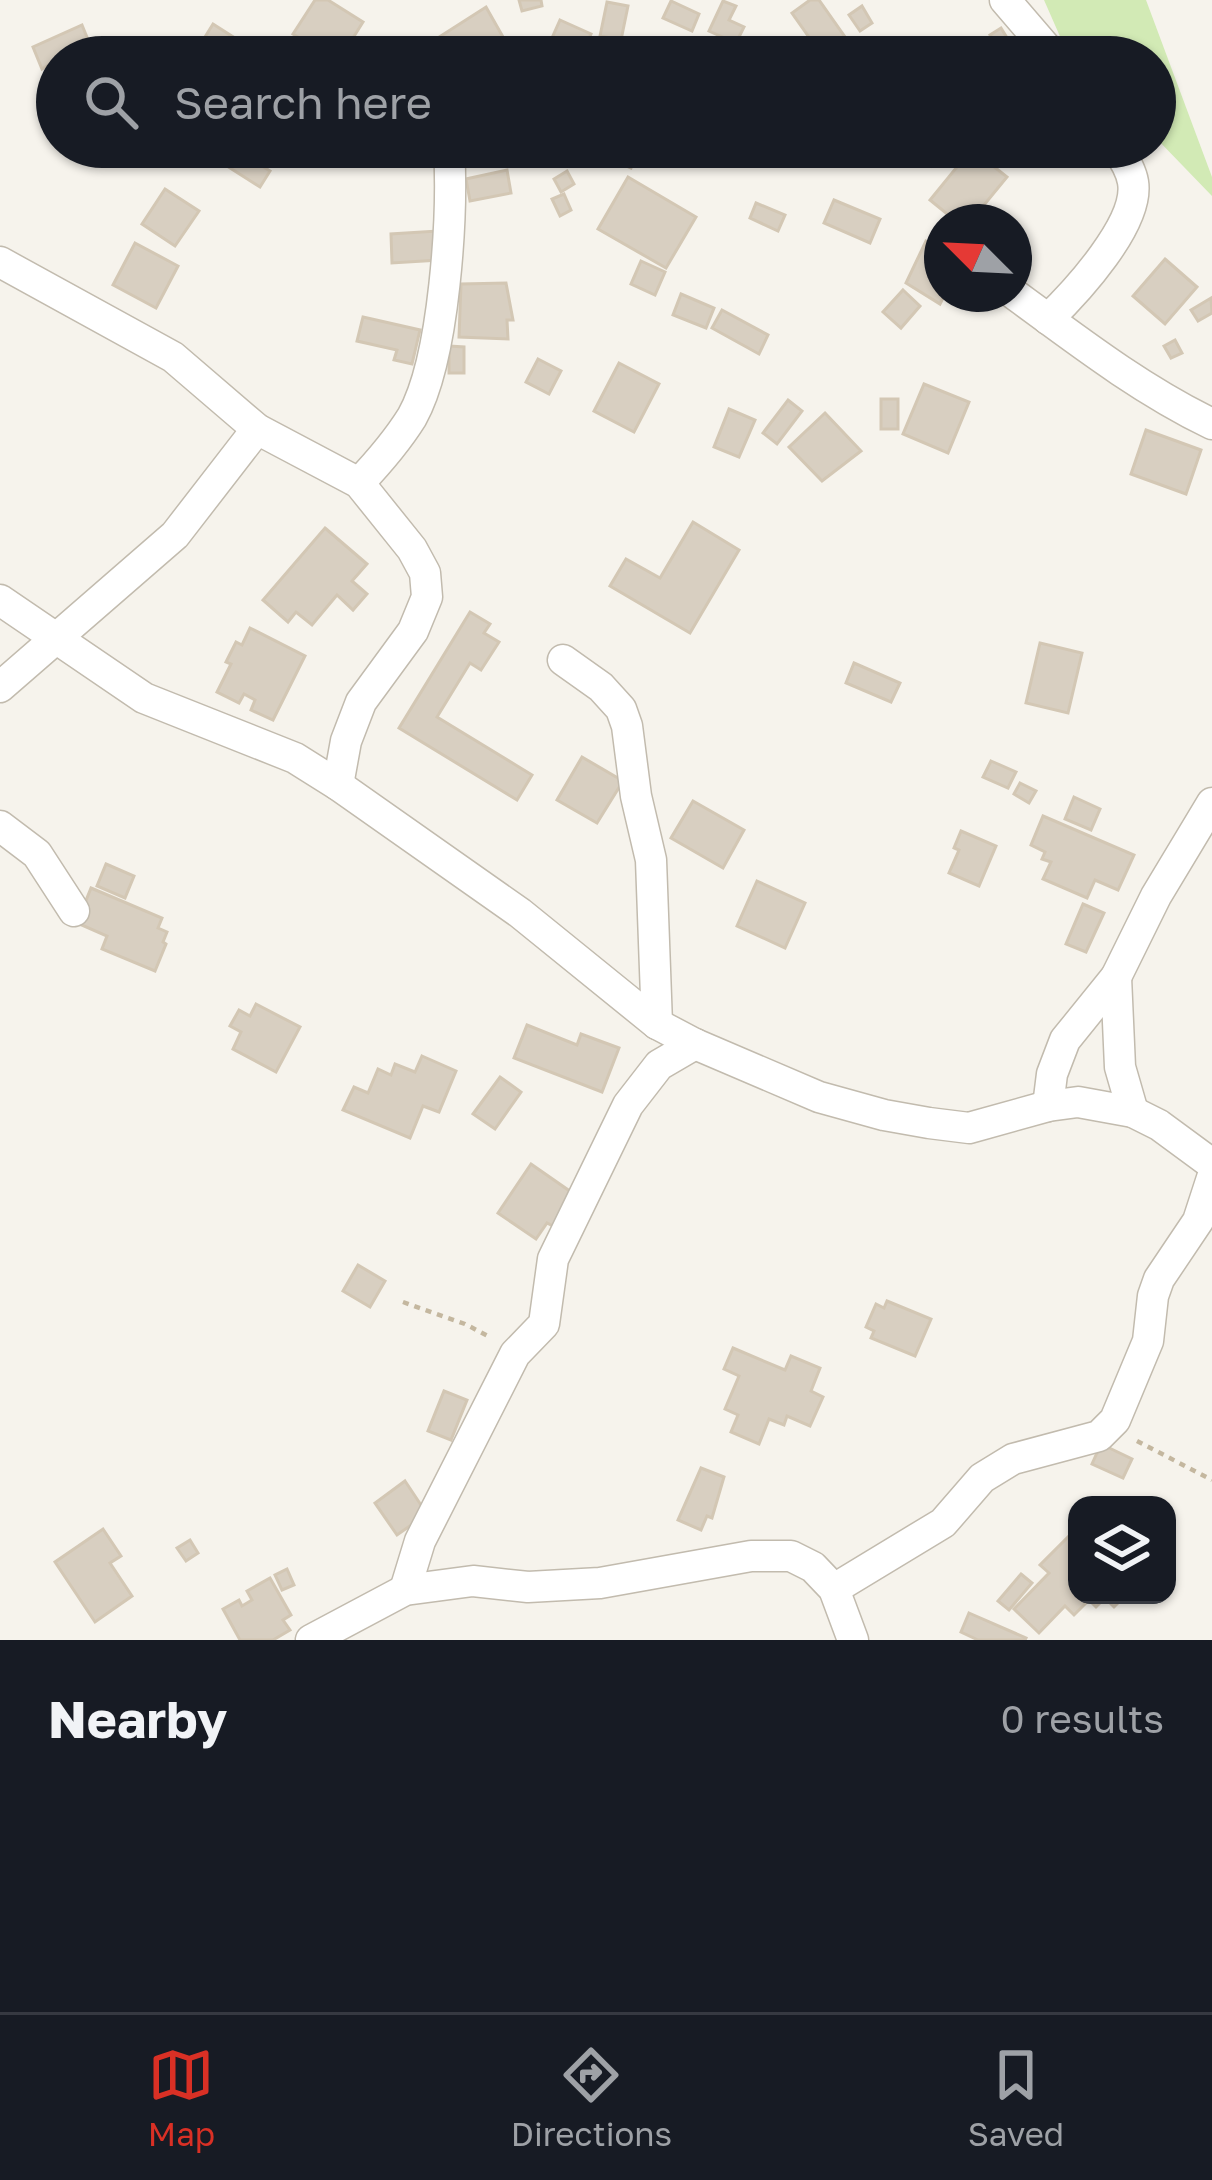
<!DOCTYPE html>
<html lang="en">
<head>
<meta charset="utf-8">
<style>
  :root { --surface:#171b24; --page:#242831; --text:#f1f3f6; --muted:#9ea1a6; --line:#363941; --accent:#d93025 }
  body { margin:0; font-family:"Golos Text",sans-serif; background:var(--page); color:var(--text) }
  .controls { position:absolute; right:36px; bottom:36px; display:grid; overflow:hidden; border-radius:24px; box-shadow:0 3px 9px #0004 }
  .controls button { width:108px; height:108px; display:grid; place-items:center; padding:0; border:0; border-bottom:3px solid var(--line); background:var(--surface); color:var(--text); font:60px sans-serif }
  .compass { position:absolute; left:924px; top:204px; width:108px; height:108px; border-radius:50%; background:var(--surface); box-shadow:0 3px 9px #0004; rotate:294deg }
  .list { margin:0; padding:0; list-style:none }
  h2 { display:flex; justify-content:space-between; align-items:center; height:156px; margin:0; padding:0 48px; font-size:51px }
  h2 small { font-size:39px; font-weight:400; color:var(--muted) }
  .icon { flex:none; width:66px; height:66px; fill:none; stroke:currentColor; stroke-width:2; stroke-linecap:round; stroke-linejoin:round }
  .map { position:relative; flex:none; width:1212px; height:1640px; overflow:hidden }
  .search { position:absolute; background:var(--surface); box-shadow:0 3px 9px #0004; left:36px; right:36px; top:36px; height:132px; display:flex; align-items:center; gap:30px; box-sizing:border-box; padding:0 42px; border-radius:66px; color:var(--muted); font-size:45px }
  .sheet { height:372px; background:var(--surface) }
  nav { display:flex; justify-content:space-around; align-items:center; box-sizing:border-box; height:168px; border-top:3px solid var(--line); background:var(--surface); font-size:33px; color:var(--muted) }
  nav a { display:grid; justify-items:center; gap:6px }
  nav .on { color:var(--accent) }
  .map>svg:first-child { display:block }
  .green { fill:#d2eab5 }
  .building { fill:#d8cfc1; stroke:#d3c7b4; stroke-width:3 }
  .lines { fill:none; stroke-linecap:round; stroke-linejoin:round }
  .street-casing { stroke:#c2bbae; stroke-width:33 }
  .path { stroke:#c4b79f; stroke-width:4.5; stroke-dasharray:6 6; stroke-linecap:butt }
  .street { stroke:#fff; stroke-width:30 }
</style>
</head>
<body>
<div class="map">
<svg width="1212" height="1640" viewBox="0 0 1212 1640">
  <rect width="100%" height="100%" fill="#f6f3ec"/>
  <polygon class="green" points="1044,0 1146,0 1212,177 1212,196 1155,137 1155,57 1077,57 1062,41"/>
  <g class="building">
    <polygon points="315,0 328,0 363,22 341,57 330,57 293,34"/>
    <polygon points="519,0 541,0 542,6 522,11"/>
    <polygon points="810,0 819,0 852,47 838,57 823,57 792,13"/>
    <polygon points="671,1 699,14 692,31 663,18"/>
    <polygon points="723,1 736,6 729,20 744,27 736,43 709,31"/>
    <polygon points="607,2 628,6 621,40 600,36"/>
    <polygon points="862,6 872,23 860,31 849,15"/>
    <polygon points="486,7 503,37 495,42 502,53 496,57 408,57"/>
    <polygon points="560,20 591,34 583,52 552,38"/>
    <polygon points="213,24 238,40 227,57 209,57 197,50"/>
    <polygon points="82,25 95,57 57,57 57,79 51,64 42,69 33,47"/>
    <polygon points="1001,28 1009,41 998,48 990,35"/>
    <polygon points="224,147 232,147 270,171 260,187 216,159"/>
    <polygon points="407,147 432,147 435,157 413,164"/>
    <polygon points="613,147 641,147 631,168 608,158"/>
    <polygon points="900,147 952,147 932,166 926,159 917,166"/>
    <polygon points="978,154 1007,177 970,222 957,222 930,200 965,157 971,162"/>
    <polygon points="507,170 511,193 470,201 466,179"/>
    <polygon points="567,171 574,184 561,192 554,179"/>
    <polygon points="628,177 696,217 666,268 598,229"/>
    <polygon points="165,189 199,211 175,246 142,224"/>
    <polygon points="564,194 571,210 560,216 552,199"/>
    <polygon points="834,200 880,219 870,243 824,223"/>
    <polygon points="756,203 785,215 778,231 750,218"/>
    <polygon points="437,231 439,260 392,263 391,234"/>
    <polygon points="926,241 941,248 937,256 942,258 942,294 945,294 940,304 906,283"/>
    <polygon points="135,243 178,266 156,308 113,285"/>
    <polygon points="1165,259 1197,287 1165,324 1133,296"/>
    <polygon points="641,261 665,272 655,295 631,284"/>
    <polygon points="506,283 513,320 507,320 508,339 459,337 461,284"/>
    <polygon points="903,290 920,306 901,328 883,312"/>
    <polygon points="681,294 714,308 706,328 673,315"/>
    <polygon points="1211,298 1212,313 1198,321 1191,310"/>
    <polygon points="722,310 768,335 759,354 712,328"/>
    <polygon points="363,317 420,330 412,364 394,360 397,350 357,341"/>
    <polygon points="1175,340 1182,353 1171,358 1164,346"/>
    <polygon points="449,346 464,347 464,373 449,373"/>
    <polygon points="538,359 561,371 549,394 526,382"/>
    <polygon points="619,363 659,384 634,432 594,411"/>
    <polygon points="924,384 969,402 948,453 903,434"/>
    <rect x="881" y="399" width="17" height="30"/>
    <polygon points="788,400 802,411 777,444 763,433"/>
    <polygon points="729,409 755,420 739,457 714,447"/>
    <polygon points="825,413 861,451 822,481 789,447"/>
    <polygon points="1146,430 1201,450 1186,494 1131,474"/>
    <polygon points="693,522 739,550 690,633 610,586 626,559 660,578"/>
    <polygon points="325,528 367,564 352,581 367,594 353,610 337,595 312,625 296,612 288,622 263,600"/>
    <polygon points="470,612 490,624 484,633 499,642 481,670 470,663 437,717 532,775 517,800 399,728"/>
    <polygon points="250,628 305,656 273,720 251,710 255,700 244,694 239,703 217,692 231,664 226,662 236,642 242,645"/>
    <polygon points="1040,643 1082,653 1068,713 1026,703"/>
    <polygon points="854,663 900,683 891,702 846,683"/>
    <polygon points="582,757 623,781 597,823 557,800"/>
    <polygon points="991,761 1016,772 1008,788 983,777"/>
    <polygon points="1020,783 1036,791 1029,803 1014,794"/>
    <polygon points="1074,797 1100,809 1091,830 1065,819"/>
    <polygon points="693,801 744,830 723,868 671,838"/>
    <polygon points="1043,816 1134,855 1118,890 1095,880 1087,898 1043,879 1051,862 1042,859 1045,852 1031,845"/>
    <polygon points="961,831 996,846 979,886 949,873 959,850 954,848"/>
    <polygon points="106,864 134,876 125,898 97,886"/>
    <polygon points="757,881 805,903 785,948 737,926"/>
    <polygon points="91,888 162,918 158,928 167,932 163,942 166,944 155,971 102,949 107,936 77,923"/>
    <polygon points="1083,904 1104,913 1086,952 1066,944"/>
    <polygon points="256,1004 300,1027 276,1072 233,1049 241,1032 230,1026 239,1010 250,1016"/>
    <polygon points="527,1025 577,1045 581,1034 619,1048 602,1092 514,1058"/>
    <polygon points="422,1056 456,1071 439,1112 423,1106 410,1138 343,1110 354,1087 368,1093 378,1069 391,1075 395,1064 415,1072"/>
    <polygon points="500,1077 521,1092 495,1129 473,1114"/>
    <polygon points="531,1164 574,1194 553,1226 547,1223 536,1239 498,1213"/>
    <polygon points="358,1265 385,1281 370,1307 343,1291"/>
    <polygon points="887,1301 931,1319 915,1356 871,1338 874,1331 866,1327 876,1304 884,1308"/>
    <polygon points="733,1348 785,1370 791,1356 820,1368 811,1391 823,1397 810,1426 787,1416 784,1425 769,1419 759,1444 731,1432 738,1415 725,1409 739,1376 724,1369"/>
    <polygon points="444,1391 467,1400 451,1440 428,1431"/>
    <polygon points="1101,1444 1132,1459 1123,1478 1092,1464"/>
    <polygon points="701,1468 724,1477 712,1518 707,1516 701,1530 678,1520"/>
    <polygon points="405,1481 427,1514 397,1535 375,1503"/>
    <polygon points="103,1529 121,1556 110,1563 132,1596 95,1622 55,1562"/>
    <polygon points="1071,1534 1077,1541 1077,1595 1126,1595 1114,1607 1105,1598 1096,1607 1089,1600 1074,1615 1065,1606 1039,1633 1014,1609 1049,1573 1040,1565"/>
    <polygon points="190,1540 198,1553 186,1561 177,1548"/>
    <polygon points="287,1569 294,1585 282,1590 275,1575"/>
    <polygon points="1021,1574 1032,1583 1009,1610 998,1601"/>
    <polygon points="270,1578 291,1615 283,1620 290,1630 273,1640 240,1640 223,1609 239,1600 242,1606 252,1600 247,1591"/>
    <polygon points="969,1613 1026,1638 1025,1640 978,1640 961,1632"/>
  </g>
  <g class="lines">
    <defs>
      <g id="street">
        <polyline points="1005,0 1054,57"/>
        <polyline points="0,262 173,357 257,429 359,483 412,549 425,573 427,597 413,631 361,702 346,741 338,785"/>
        <path d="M1014,294C1078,341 1140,389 1212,424"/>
        <path d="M1048,319C1076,292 1140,223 1133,182C1131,170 1123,157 1116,147"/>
        <path d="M359,483C378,463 397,441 412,417C445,358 453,214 449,147"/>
        <polyline points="0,600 144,698 295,758 338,785 520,913 657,1024 695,1044 819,1097 884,1115 929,1123 969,1128 1048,1106 1078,1102 1133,1112 1159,1125 1212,1164"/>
        <polyline points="563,660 601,687 621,709 627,726 636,796 651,860 657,1024"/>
        <polyline points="0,687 175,535 257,429"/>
        <polyline points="0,826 37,854 74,911"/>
        <polyline points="1116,977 1120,1067 1133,1112"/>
        <polyline points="1048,1106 1052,1074 1065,1040 1116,977 1156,896 1212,803"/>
        <polyline points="834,1589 943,1523 982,1478 1013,1459 1099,1436 1115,1420 1148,1341 1153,1296 1159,1279 1198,1221 1212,1178"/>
        <polyline points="405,1590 420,1541 515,1354 544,1324 553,1259 628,1105 659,1065 695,1044"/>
        <polyline points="311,1640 405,1590 473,1581 528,1587 600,1583 751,1556 791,1556 813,1567 834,1589 853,1640"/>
      </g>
    </defs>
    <use href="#street" class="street-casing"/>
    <g class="path">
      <polyline points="403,1302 465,1324 490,1337"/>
      <polyline points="1137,1441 1212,1480"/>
    </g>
    <use href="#street" class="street"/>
  </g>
</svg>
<div class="controls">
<button><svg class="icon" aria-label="layers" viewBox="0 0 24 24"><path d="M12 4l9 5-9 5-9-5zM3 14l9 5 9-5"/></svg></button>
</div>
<svg class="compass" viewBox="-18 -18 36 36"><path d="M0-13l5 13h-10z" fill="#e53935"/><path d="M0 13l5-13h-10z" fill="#9ea1a6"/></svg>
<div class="search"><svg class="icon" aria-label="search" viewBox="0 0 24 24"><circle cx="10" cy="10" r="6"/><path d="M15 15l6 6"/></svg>Search here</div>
</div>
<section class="sheet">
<h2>Nearby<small>0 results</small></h2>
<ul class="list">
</ul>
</section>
<nav>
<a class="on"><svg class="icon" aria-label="map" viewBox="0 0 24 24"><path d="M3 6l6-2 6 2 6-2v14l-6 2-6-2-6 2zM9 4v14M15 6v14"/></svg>Map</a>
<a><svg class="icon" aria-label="directions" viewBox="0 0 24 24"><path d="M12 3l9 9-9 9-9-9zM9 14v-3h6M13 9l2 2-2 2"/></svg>Directions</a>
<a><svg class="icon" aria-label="saved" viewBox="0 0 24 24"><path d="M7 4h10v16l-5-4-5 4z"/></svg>Saved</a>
</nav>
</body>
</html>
